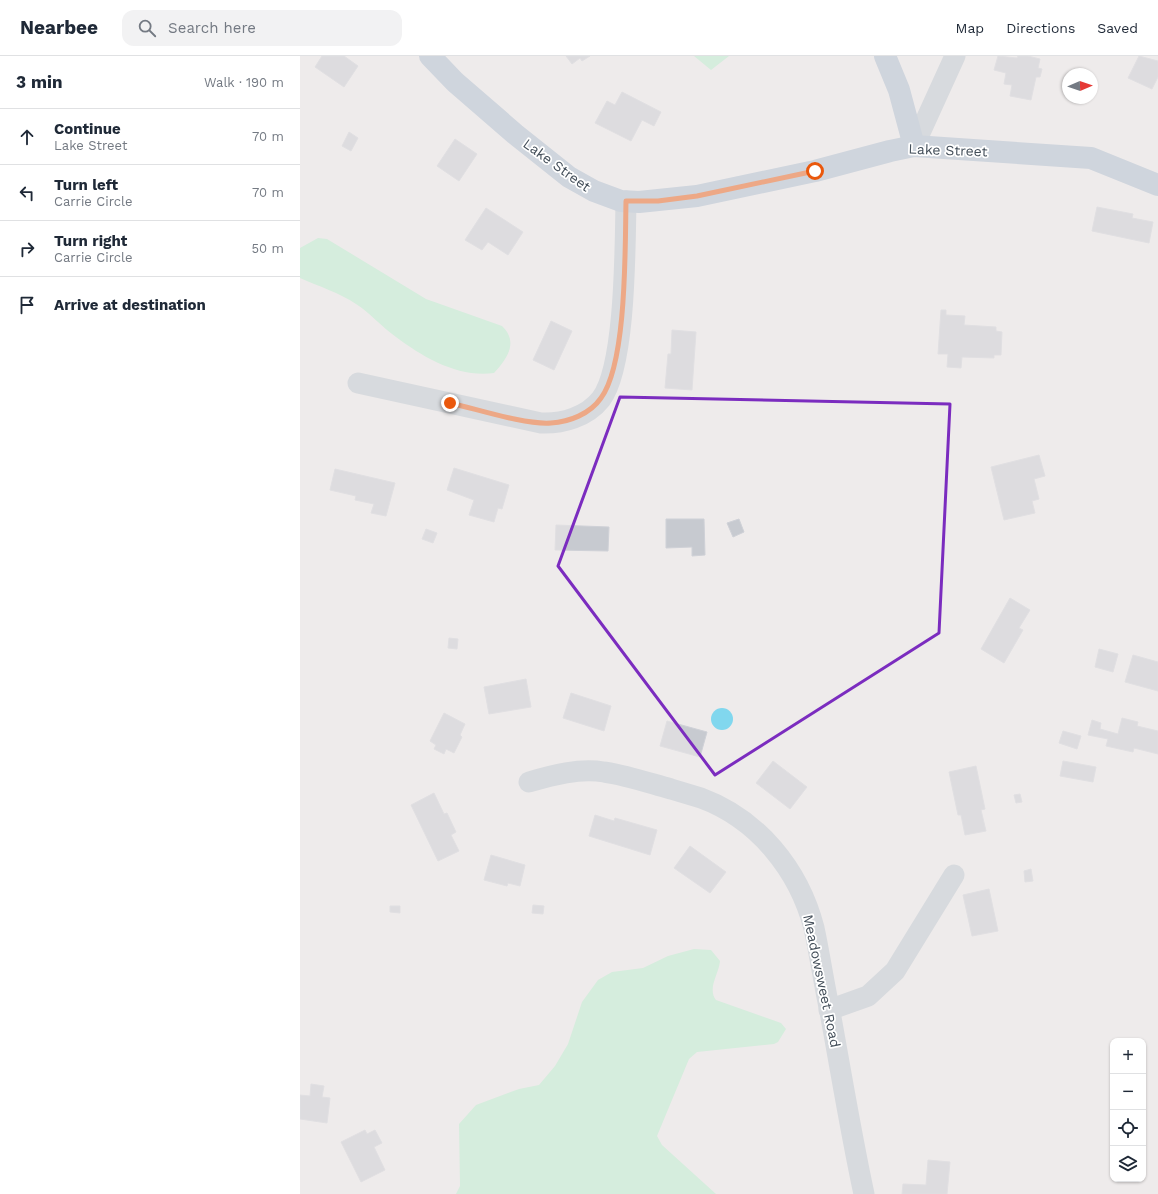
<!DOCTYPE html>
<html lang="en">
<head>
<meta charset="utf-8">
<style>
  :root { --surface:#fff; --page:#f2f2f3; --text:#1f2937; --muted:#747a83; --line:#e0e1e3 }
  body { margin:0; font-family:"Work Sans",sans-serif; background:var(--page); color:var(--text) }
  .controls { position:absolute; right:12px; bottom:12px; display:grid; overflow:hidden; border-radius:8px; box-shadow:0 1px 3px #0004 }
  .controls button { width:36px; height:36px; display:grid; place-items:center; padding:0; border:0; border-bottom:1px solid var(--line); background:var(--surface); color:var(--text); font:20px sans-serif }
  .compass { position:absolute; left:762px; top:12px; width:36px; height:36px; border-radius:50%; background:var(--surface); box-shadow:0 1px 3px #0004; rotate:88deg }
  .stop { position:absolute; width:12px; height:12px; margin:-9px; border:3px solid #ea580c; border-radius:50%; background:#fff }
  .stop.end { background:#ea580c; border-color:#fff; box-shadow:0 1px 4px #0008 }
  .list { margin:0; padding:0; list-style:none }
  h2 { display:flex; justify-content:space-between; align-items:center; height:52px; margin:0; padding:0 16px; font-size:17px }
  h2 small { font-size:13px; font-weight:400; color:var(--muted) }
  .list li { display:grid; grid-template-columns:26px 1fr auto; gap:12px; align-items:center; box-sizing:border-box; height:56px; padding:0 16px; border-top:1px solid var(--line) }
  .list b { display:block; font-size:15px; white-space:nowrap }
  .list p { margin:0; font-size:13px; white-space:nowrap; color:var(--muted) }
  .list em { font-size:13px; font-style:normal; color:var(--muted) }
  .icon { flex:none; width:22px; height:22px; fill:none; stroke:currentColor; stroke-width:2; stroke-linecap:round; stroke-linejoin:round }
  .map { position:relative; flex:none; width:858px; height:1138px; overflow:hidden }
  header { display:flex; align-items:center; gap:24px; box-sizing:border-box; height:56px; padding:0 20px; background:var(--surface); border-bottom:1px solid var(--line) }
  header strong { font-size:19px }
  nav { display:flex; gap:22px; margin-inline-start:auto; font-size:14px }
  .search { width:280px; height:36px; background:var(--page); display:flex; align-items:center; gap:10px; box-sizing:border-box; padding:0 14px; border-radius:12px; color:var(--muted); font-size:15px }
  main { display:flex }
  aside { flex:1; background:var(--surface) }
  .map>svg:first-child { display:block }
  .green { fill:#b6efcc }
  .water { fill:#81d7ee }
  .building { fill:#c7cad0; stroke:#cfd1d7 }
  .lines { fill:none; stroke-linecap:round; stroke-linejoin:round }
  .minor { stroke:#bbc6ce; stroke-width:21 }
  .major { stroke:#a9bacc; stroke-width:22 }
  .route { stroke:#ea580c; stroke-width:5 }
  .marked { fill:none; stroke:#7b2cbf; stroke-width:3; stroke-linejoin:round }
  .labels { text-anchor:middle; stroke-width:3.5; stroke-linejoin:round; paint-order:stroke }
  .street-label { font-size:14px; fill:#434e59; stroke:#fff }
</style>
</head>
<body>
<header>
<strong>Nearbee</strong>
<div class="search"><svg class="icon" aria-label="search" viewBox="0 0 24 24"><circle cx="10" cy="10" r="6"/><path d="M15 15l6 6"/></svg>Search here</div>
<nav><a>Map</a><a>Directions</a><a>Saved</a></nav>
</header>
<main>
<aside>
<h2>3 min<small>Walk · 190 m</small></h2>
<ul class="list">
<li><svg class="icon" aria-label="ahead" viewBox="0 0 24 24"><path d="M12 20V5M6 11l6-6 6 6"/></svg><div><b>Continue</b><p>Lake Street</p></div><em>70 m</em></li>
<li><svg class="icon" aria-label="left" viewBox="0 0 24 24"><path d="M17 20v-9H6M10 6l-5 5 5 5"/></svg><div><b>Turn left</b><p>Carrie Circle</p></div><em>70 m</em></li>
<li><svg class="icon" aria-label="right" viewBox="0 0 24 24"><path d="M7 20v-9h11M14 6l5 5-5 5"/></svg><div><b>Turn right</b><p>Carrie Circle</p></div><em>50 m</em></li>
<li><svg class="icon" aria-label="arrive" viewBox="0 0 24 24"><path d="M6 21V4h12l-3 4 3 4H6"/></svg><div><b>Arrive at destination</b></div></li>
</ul>
</aside>
<div class="map">
<svg width="858" height="1138" viewBox="0 0 858 1138">
  <rect width="100%" height="100%" fill="#eeebeb"/>
  <g class="green">
    <polygon points="394,0 429,0 411,14"/>
    <path d="M18,182L27,183L126,243L202,270C219,286 207,303 194,317C159,322 124,302 96,281C82,271 70,257 56,248C40,237 18,230 0,222V192Z"/>
    <path d="M394,893L411,894L420,905C419,918 407,932 416,944L481,967L486,973L478,986L474,988L397,996L389,1003L357,1080L362,1089L416,1138H156L160,1130L159,1068L176,1049L219,1033L239,1029L255,1010L268,988L282,946L298,924L312,916L343,912L368,900Z"/>
  </g>
  <circle class="water" cx="422" cy="663" r="11"/>
  <g class="building">
    <polygon points="22,0 44,0 58,10 44,31 15,11"/>
    <polygon points="266,0 290,0 282,5 280,2 272,8"/>
    <polygon points="698,0 717,2 718,0 728,0 740,3 738,12 742,13 740,21 736,21 731,44 710,40 712,29 704,28 706,17 694,14"/>
    <polygon points="839,0 858,5 858,21 852,33 828,22"/>
    <polygon points="322,36 361,56 354,70 342,64 331,85 295,67 307,45 315,49"/>
    <polygon points="49,76 58,82 51,95 42,90"/>
    <polygon points="155,83 177,98 159,125 137,110"/>
    <polygon points="797,151 833,158 832,162 853,166 849,187 792,175"/>
    <polygon points="186,152 223,176 208,199 188,186 182,194 165,184"/>
    <polygon points="641,254 646,254 646,259 665,260 664,269 696,271 696,275 702,276 701,299 694,299 694,302 662,301 661,312 647,311 648,298 638,298"/>
    <polygon points="251,265 272,275 254,314 233,304"/>
    <polygon points="372,274 396,276 392,334 365,332 368,298 371,298"/>
    <polygon points="739,399 745,420 734,423 739,443 732,445 735,457 704,464 691,411"/>
    <polygon points="154,412 209,429 202,453 198,452 194,466 169,459 174,444 147,434"/>
    <polygon points="35,413 95,427 86,460 71,457 74,448 55,444 56,440 30,434"/>
    <polygon points="366,463 404,463 405,499 392,500 392,491 366,492"/>
    <polygon points="439,463 444,476 433,481 427,467"/>
    <polygon points="256,469 309,471 308,495 255,494"/>
    <polygon points="126,473 137,477 133,487 122,483"/>
    <polygon points="710,542 730,554 719,572 723,574 704,607 681,593"/>
    <polygon points="149,582 158,583 157,593 148,592"/>
    <polygon points="799,593 818,598 813,616 795,611"/>
    <polygon points="833,599 858,606 858,635 825,626"/>
    <polygon points="226,623 231,651 189,658 184,631"/>
    <polygon points="271,637 311,650 304,675 263,662"/>
    <polygon points="144,657 165,668 160,679 162,681 154,697 146,693 144,698 134,693 136,689 130,685"/>
    <polygon points="822,662 838,666 837,670 858,675 858,698 834,692 833,696 806,690 808,683 788,679 792,664 801,667 800,673 818,678"/>
    <polygon points="367,665 407,676 400,701 360,690"/>
    <polygon points="763,675 781,680 777,693 759,687"/>
    <polygon points="473,705 507,731 490,753 456,727"/>
    <polygon points="763,705 796,711 793,726 760,720"/>
    <polygon points="676,710 685,753 681,754 686,775 665,779 661,759 658,759 649,716"/>
    <polygon points="134,737 144,758 147,757 156,776 151,779 159,795 138,805 111,749"/>
    <polygon points="720,738 722,746 716,747 714,739"/>
    <polygon points="295,759 314,765 315,762 357,774 350,799 289,780"/>
    <polygon points="390,790 426,816 410,837 374,812"/>
    <polygon points="191,799 225,809 220,830 208,827 207,830 184,824"/>
    <polygon points="731,813 733,825 725,826 724,815"/>
    <polygon points="689,833 698,875 672,880 663,839"/>
    <polygon points="233,849 244,850 243,858 232,857"/>
    <polygon points="90,850 100,850 100,857 90,856"/>
    <polygon points="11,1028 24,1030 22,1041 30,1042 27,1067 0,1063 0,1039 10,1040"/>
    <polygon points="65,1074 67,1078 75,1074 82,1087 74,1091 85,1114 61,1126 41,1086"/>
    <polygon points="628,1104 650,1106 647,1138 602,1138 603,1128 626,1129"/>
  </g>
  <g class="lines">
    <g class="minor">
      <polyline points="614,90 655,0"/>
      <path d="M58,327L241,367C262,368 287,361 301,343C326,310 325,189 326,145"/>
      <path d="M229,726C253,719 279,712 304,716C326,719 349,727 371,733C381,736 391,739 401,742C458,763 499,814 514,872C520,900 524,928 530,956C541,1016 551,1078 564,1138"/>
      <polyline points="529,954 568,940 595,915 654,819"/>
    </g>
    <g class="major">
      <polyline points="130,0 155,26 215,78 269,121 294,135 321,145 339,146 397,140 515,115 590,95 614,90 791,102 858,129"/>
      <polyline points="585,0 599,34 614,90"/>
    </g>
  </g>
  <g class="lines">
    <path class="route" d="M150,347C177,353 225,369 251,367C269,366 290,358 301,342C327,307 325,191 326,145H358L397,140L515,115"/>
  </g>
  <path d="M0 0H858V1138H0ZM320,341L650,348L639,577L415,719L258,510Z" fill="#eeebeb" fill-opacity=".55" fill-rule="evenodd"/>
  <path class="marked" d="M320,341L650,348L639,577L415,719L258,510Z"/>
  <g class="labels">
    <g class="street-label">
      <text transform="translate(648 94) rotate(2)" y="5">Lake Street</text>
      <text transform="translate(257 109) rotate(36)" y="5">Lake Street</text>
      <text transform="translate(522 925) rotate(78)" y="5">Meadowsweet Road</text>
    </g>
  </g>
</svg>
<div class="controls">
<button>+</button>
<button>−</button>
<button><svg class="icon" aria-label="locate" viewBox="0 0 24 24"><circle cx="12" cy="12" r="6"/><path d="M12 2v4M12 18v4M2 12h4M18 12h4"/></svg></button>
<button><svg class="icon" aria-label="layers" viewBox="0 0 24 24"><path d="M12 4l9 5-9 5-9-5zM3 14l9 5 9-5"/></svg></button>
</div>
<svg class="compass" viewBox="-18 -18 36 36"><path d="M0-13l5 13h-10z" fill="#e53935"/><path d="M0 13l5-13h-10z" fill="#747a83"/></svg>
<div class="stop" style="left:515px;top:115px"></div>
<div class="stop end" style="left:150px;top:347px"></div>
</div>
</main>
</body>
</html>
